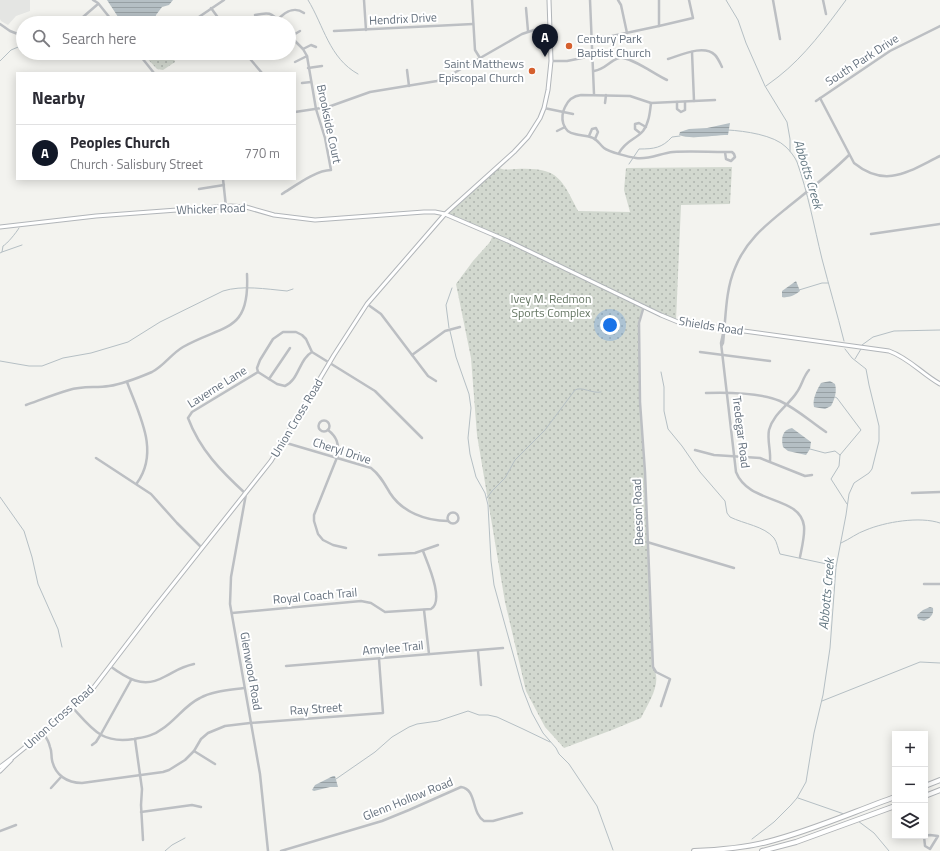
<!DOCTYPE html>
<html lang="en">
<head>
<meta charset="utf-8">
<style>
  :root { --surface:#fff; --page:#f7f7f7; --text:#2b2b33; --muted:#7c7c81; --line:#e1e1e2; --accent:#111827 }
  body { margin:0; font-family:"Titillium Web",sans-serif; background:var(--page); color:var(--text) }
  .controls { position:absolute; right:12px; bottom:12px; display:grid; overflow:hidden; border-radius:0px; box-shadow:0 2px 10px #0003 }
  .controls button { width:36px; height:36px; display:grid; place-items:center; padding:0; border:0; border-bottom:1px solid var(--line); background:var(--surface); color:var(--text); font:20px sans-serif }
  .you { position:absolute; left:610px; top:325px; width:14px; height:14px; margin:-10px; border:3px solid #fff; border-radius:50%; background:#1a73e8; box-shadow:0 0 0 6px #1a73e833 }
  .badge { display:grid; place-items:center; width:26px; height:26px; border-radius:50%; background:var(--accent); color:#fff; font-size:13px; font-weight:700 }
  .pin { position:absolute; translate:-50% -33px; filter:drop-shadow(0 1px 2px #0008) }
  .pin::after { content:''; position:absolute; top:21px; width:14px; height:12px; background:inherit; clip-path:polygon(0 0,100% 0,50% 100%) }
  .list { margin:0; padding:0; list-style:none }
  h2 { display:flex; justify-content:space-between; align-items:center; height:52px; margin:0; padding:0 16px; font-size:17px }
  h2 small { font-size:13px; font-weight:400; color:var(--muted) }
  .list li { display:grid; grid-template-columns:26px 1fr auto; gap:12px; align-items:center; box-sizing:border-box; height:56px; padding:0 16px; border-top:1px solid var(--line) }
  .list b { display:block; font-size:15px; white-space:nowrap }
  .list p { margin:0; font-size:13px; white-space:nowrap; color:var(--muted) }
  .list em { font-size:13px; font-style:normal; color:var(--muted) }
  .icon { flex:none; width:22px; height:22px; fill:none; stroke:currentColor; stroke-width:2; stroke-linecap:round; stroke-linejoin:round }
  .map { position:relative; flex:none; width:940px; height:851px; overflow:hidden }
  .search { position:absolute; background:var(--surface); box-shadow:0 2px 10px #0003; left:16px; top:16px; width:280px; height:44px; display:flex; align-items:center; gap:10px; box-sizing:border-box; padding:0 14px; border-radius:22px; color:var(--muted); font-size:15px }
  .panel { position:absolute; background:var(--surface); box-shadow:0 2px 10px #0003; left:16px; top:72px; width:280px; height:108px; border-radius:0px }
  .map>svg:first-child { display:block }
  .built { fill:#e4e5e3 }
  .park { fill:url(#park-dots) }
  .water { fill:url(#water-rules) }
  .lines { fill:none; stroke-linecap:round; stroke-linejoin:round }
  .stream { stroke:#b5bfc4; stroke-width:1 }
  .secondary-casing { stroke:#b1b5b9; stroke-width:5 }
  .highway-casing { stroke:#b1b4b7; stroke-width:6 }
  .street { stroke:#bcbfc3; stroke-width:2.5 }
  .secondary { stroke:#fff; stroke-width:3 }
  .highway { stroke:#fff; stroke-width:4 }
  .poi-dot { fill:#d5602e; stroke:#fff; stroke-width:1.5 }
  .labels { text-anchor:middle; stroke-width:4; stroke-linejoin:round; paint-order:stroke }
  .street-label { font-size:12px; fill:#65717e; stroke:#fff }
  .poi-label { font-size:12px; fill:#65717e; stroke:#fff; text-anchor:start }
  .park-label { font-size:12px; fill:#657663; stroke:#fff }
  .water-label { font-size:13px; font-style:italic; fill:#657983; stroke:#fff }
</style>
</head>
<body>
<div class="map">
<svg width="940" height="851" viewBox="0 0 940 851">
  <defs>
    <pattern id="park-dots" width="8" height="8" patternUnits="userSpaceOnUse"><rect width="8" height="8" fill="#d2d8cf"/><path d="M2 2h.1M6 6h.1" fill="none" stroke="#aeb4ad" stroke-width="1.8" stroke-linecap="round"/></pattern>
    <pattern id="water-rules" width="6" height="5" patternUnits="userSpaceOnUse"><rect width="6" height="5" fill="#b5bfc4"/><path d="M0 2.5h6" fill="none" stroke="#97a0a4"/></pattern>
  </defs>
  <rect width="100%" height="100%" fill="#f3f3ef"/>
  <polygon class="built" points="0,0 30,0 30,11 16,16 8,25 1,21 0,19"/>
  <g class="park">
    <polygon points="142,53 172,53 175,62 163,70 157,69"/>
    <path d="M498,167C503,171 509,169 516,169C557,167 561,177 578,211L630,212L624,190L626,168L732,167L730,204L681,205L676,321L644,307L639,323L640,402L645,472L653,667C663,683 648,703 641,718L612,730L564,748L545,727L526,691L505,602L477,435L471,358L456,284L473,261L490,242L493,235L445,214Z"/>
  </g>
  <g class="water">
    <polygon points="107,0 173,0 169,5 162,7 156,15 155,23 122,23"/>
    <path d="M730,123L728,135C715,135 690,140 679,135L680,132L689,129L707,128Z"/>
    <path d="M796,281L800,291C795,295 789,298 782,297V291Z"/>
    <path d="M830,381L835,384C837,391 835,399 831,406L825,409L814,407C812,399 817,390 821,383Z"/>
    <path d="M792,428L811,442L810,449L806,455L788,451L783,447C781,438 782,430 792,428Z"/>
    <path d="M930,607L933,608C934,615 930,618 924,621L918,619L917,615L923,610Z"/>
    <polygon points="333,776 335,776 338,787 330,787 314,791 312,790 315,785"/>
  </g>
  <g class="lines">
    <g class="stream">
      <path d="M308,0C324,26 329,58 358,74"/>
      <polyline points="726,0 738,20 746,43 765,86 787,122 790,139 790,151"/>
      <polyline points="0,61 11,50 23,45"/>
      <path d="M766,86C770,83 774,80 778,77C805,56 826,27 846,0"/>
      <path d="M728,130C745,131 774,135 786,147C790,151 795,157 797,162C808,193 814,226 822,259C829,286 837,313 844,341"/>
      <path d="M629,164L639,149C654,149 662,148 672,137L680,136"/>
      <polyline points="2,252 22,245"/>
      <path d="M0,253L2,252L3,246C7,244 16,233 19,228"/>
      <polyline points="799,290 822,283 828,283"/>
      <polyline points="449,328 446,305 452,288"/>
      <polyline points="450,331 456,357 469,394 471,408 468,438 470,454 476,477 485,493 488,505 491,561 494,585 523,690 532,713 543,733 556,748 559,754 569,764 597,806 613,850"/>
      <polyline points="862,345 873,337 894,331 940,330"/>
      <polyline points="855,359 861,349"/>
      <path d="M0,361L29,366H42L63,358L91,353L128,342L160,322L223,291C242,285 266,289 287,291L293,289"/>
      <path d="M661,372L664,387V411L668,429L682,446L700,472L725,501L727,513L730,517C744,524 764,526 774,538C777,542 778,549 780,554L836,566"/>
      <polyline points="835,397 837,398 861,430 840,455 839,466 831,479 847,504"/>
      <polyline points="810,449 825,453 835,451 840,455"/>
      <polyline points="0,497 24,531 32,557 38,584 58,629 62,647"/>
      <path d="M487,498L492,491L505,478L515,460L545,430L575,390C582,386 592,394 601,392"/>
      <path d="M841,543C850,539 857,533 866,530C885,522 920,516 940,523"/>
      <polyline points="822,701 920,662 940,663"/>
      <polyline points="336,779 375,752 392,737 409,727 417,724 438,721 468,711 479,715 488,715 497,717 523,729 550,742"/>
      <polyline points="798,798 844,814"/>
      <polyline points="858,821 874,833 889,851"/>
      <polyline points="752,839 774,822 791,805 797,798 806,782 814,733 823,695 830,648 836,567 846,515 849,494 854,483 869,473 872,469 879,441 879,426 869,385 866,369 852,358 845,349"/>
      <polyline points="165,851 172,845 185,838"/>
    </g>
    <defs>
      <g id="secondary">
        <path d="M0,227L96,216L231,206L246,207L274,215L315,220L424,212H435L445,214L508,241L661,315L678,322L889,351C909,358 922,374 940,384"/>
        <polyline points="0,767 12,758 73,708 94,687 152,611 271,461 334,355 367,304 445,214 514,152 528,137 540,118 544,108 548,90 551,61 549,0"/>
        <polyline points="0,771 11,760"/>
      </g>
      <g id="highway">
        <polyline points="925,786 940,780"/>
        <polyline points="925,796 940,790"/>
        <path d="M694,851C718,850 743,848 767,842C811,831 853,812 895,797"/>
        <polyline points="762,851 796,842 895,806"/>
      </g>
    </defs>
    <use href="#secondary" class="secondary-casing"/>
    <use href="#highway" class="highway-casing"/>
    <g class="street">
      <polyline points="93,0 98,3 114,23"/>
      <polyline points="364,0 366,30"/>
      <polyline points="472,0 475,50 480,58"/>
      <polyline points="590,0 594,94"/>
      <polyline points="618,0 621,5 627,33"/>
      <polyline points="659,0 659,26 693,18 689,0"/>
      <polyline points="773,0 780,39"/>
      <polyline points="823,0 826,14"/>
      <polyline points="211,8 222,23"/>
      <polyline points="526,8 528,31"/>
      <path d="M255,15C268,12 272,12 280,23"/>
      <polyline points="76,23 98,4"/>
      <polyline points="190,23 224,0"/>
      <path d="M275,23C282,14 293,5 304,13"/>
      <polyline points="0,24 10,31 23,36"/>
      <polyline points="334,31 473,24"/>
      <polyline points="290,37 300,31"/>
      <polyline points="592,37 612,36 659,26"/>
      <polyline points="303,49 311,45 316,47"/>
      <polyline points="692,52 694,101"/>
      <polyline points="138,53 154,73"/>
      <polyline points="245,53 262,73"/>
      <path d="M668,59C681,55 704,44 715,55C718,58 720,63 722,67"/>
      <polyline points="551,61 567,61 592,56"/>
      <polyline points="295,62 307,56"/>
      <polyline points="308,68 322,66"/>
      <polyline points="407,70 409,86"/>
      <path d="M594,71C606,69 609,61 619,58C628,55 656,75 667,80"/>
      <polyline points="302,83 311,82"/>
      <path d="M820,98L854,163C886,189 909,171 940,156"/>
      <path d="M715,100L651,103L630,96L581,95C573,96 568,100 565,107C560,117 562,132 575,134C581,136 587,135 593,138C598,140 600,145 604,148C609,152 629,157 636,158C649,160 661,153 673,152C690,151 708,152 725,152H732L734,154L735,157L731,161L726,159L725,152"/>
      <polyline points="816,101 890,51 940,26"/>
      <polyline points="677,102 677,109 681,112 685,110 685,102"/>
      <polyline points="605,103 606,95"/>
      <polyline points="544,108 573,114"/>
      <polyline points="295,112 328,107 370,92 437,81 447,77 522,34 534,30 551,28"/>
      <polyline points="557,131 565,127"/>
      <polyline points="640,133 635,129 635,124 639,123 646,127"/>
      <polyline points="589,136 592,129 596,128 598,132 595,139"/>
      <path d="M619,153C626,140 635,140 643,131C649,123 650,112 651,103"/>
      <polyline points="223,179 226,207"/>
      <polyline points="199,189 224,185"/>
      <path d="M282,194C295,186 316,170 331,170L325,138L316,109L307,56L303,49L289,35"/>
      <polyline points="871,234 940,224"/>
      <polyline points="367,304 381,314 428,376 436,381"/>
      <polyline points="644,306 639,323 640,402 645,472 653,667 656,672 670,679 661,706"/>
      <path d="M724,329L721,343L736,472C749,505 800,495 804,526C805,535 802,547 800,557"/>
      <path d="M722,345L723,343C726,319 725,291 735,268C746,240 766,225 788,207C809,190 830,174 849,155"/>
      <path d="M312,352C299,359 299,380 285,386L277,384L258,372L257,368L260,360L273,339L283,332H296L302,335L306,339L312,352L375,391L422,438"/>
      <polyline points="700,352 770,361"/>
      <polyline points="412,355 445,331 460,327"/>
      <path d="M258,372L192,412L188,418C200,450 221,471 246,494L231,577L230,604L260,774L268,851"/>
      <polyline points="269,379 290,348"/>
      <path d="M127,382C139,415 160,451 137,483"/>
      <path d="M706,393C726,392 762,393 780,401C797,409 811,422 826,432"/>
      <path d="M26,405C40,400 55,394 69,390C82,386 96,388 109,386C123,384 138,378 152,372C164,366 171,354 183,347C224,324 250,333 247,274"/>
      <circle cx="324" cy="426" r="5.5"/>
      <path d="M328,430C337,437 339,444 338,455L314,515V521L318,534L323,540L333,545L346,548"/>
      <path d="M283,442L371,468C380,475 384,483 390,493C402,512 426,521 448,521"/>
      <polyline points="695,450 714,455 760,458 805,476 812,475"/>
      <polyline points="96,458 151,494 177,523 202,548"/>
      <path d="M770,461C771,451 767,440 769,430C773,414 789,405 797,392C802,385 803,377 809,370"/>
      <polyline points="912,493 940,492"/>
      <circle cx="453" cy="518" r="5.5"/>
      <polyline points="647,542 734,568"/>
      <polyline points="379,555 415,553 438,545"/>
      <polyline points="924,584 940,584"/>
      <polyline points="424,610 429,654"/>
      <path d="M232,613L361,601L371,603L385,612L431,609C445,601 427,562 423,551"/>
      <polyline points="478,651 481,685"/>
      <path d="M110,666C126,678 143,689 164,677C176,671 180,667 194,664"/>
      <polyline points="286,666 503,648"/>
      <path d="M73,708C93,730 102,744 134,739C144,737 153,736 162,729C176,720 185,705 200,698C212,691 230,690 244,688"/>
      <path d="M43,733C46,737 49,742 50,747C52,751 51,755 52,760C55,775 67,783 82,783L163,772L169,770L185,760L194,751L201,739L208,733L225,726L250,723L383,713L379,659"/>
      <polyline points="135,739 142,789 141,805 143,840"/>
      <polyline points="92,745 96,742 101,734 131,680"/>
      <polyline points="194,751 215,764"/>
      <polyline points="51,788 61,777"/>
      <polyline points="141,812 192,805 201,807"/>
      <polyline points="0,831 16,825"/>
      <polygon points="930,835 938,836 930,849 925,846 924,836"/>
      <path d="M281,851L382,821L409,810L461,787C477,789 471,813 484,821H493L522,813"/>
    </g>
    <use href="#secondary" class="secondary"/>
    <use href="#highway" class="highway"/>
  </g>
  <g class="poi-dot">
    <circle cx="569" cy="46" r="4"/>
    <circle cx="532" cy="71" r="4"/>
  </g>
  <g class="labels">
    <g class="street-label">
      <text transform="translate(403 19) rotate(-3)" y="4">Hendrix Drive</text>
      <text transform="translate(862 60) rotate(-33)" y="4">South Park Drive</text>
      <text transform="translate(329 124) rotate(78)" y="4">Brookside Court</text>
      <text transform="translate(211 209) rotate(-2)" y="4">Whicker Road</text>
      <text transform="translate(711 326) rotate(9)" y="4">Shields Road</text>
      <text transform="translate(217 387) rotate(-32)" y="4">Laverne Lane</text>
      <text transform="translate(297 418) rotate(-59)" y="4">Union Cross Road</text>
      <text transform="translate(741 432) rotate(83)" y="4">Tredegar Road</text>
      <text transform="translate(342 451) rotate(18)" y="4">Cheryl Drive</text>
      <text transform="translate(638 512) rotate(-92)" y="4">Beeson Road</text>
      <text transform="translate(315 596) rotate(-5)" y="4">Royal Coach Trail</text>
      <text transform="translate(393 648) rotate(-5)" y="4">Amylee Trail</text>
      <text transform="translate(251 671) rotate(80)" y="4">Glenwood Road</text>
      <text transform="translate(316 709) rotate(-4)" y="4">Ray Street</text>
      <text transform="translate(59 717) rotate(-42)" y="4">Union Cross Road</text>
      <text transform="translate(408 799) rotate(-22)" y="4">Glenn Hollow Road</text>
    </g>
    <g class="poi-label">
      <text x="577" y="43">Century Park<tspan x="577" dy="14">Baptist Church</tspan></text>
      <text x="524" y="68" text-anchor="end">Saint Matthews<tspan x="524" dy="14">Episcopal Church</tspan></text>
    </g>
    <g class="park-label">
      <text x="551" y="303">Ivey M. Redmon<tspan x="551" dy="14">Sports Complex</tspan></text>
    </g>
    <g class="water-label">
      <text transform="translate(809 174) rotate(73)" y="5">Abbotts Creek</text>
      <text transform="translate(826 594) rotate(-85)" y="5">Abbotts Creek</text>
    </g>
  </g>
</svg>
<div class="controls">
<button>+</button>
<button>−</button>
<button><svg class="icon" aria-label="layers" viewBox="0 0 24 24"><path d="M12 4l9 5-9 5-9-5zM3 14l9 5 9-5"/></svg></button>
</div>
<div class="you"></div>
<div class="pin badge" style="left:545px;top:57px">A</div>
<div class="search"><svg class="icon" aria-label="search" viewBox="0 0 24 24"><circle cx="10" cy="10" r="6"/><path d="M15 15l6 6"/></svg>Search here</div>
<section class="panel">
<h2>Nearby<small></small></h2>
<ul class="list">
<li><span class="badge">A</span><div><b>Peoples Church</b><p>Church · Salisbury Street</p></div><em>770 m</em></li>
</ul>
</section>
</div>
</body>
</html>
